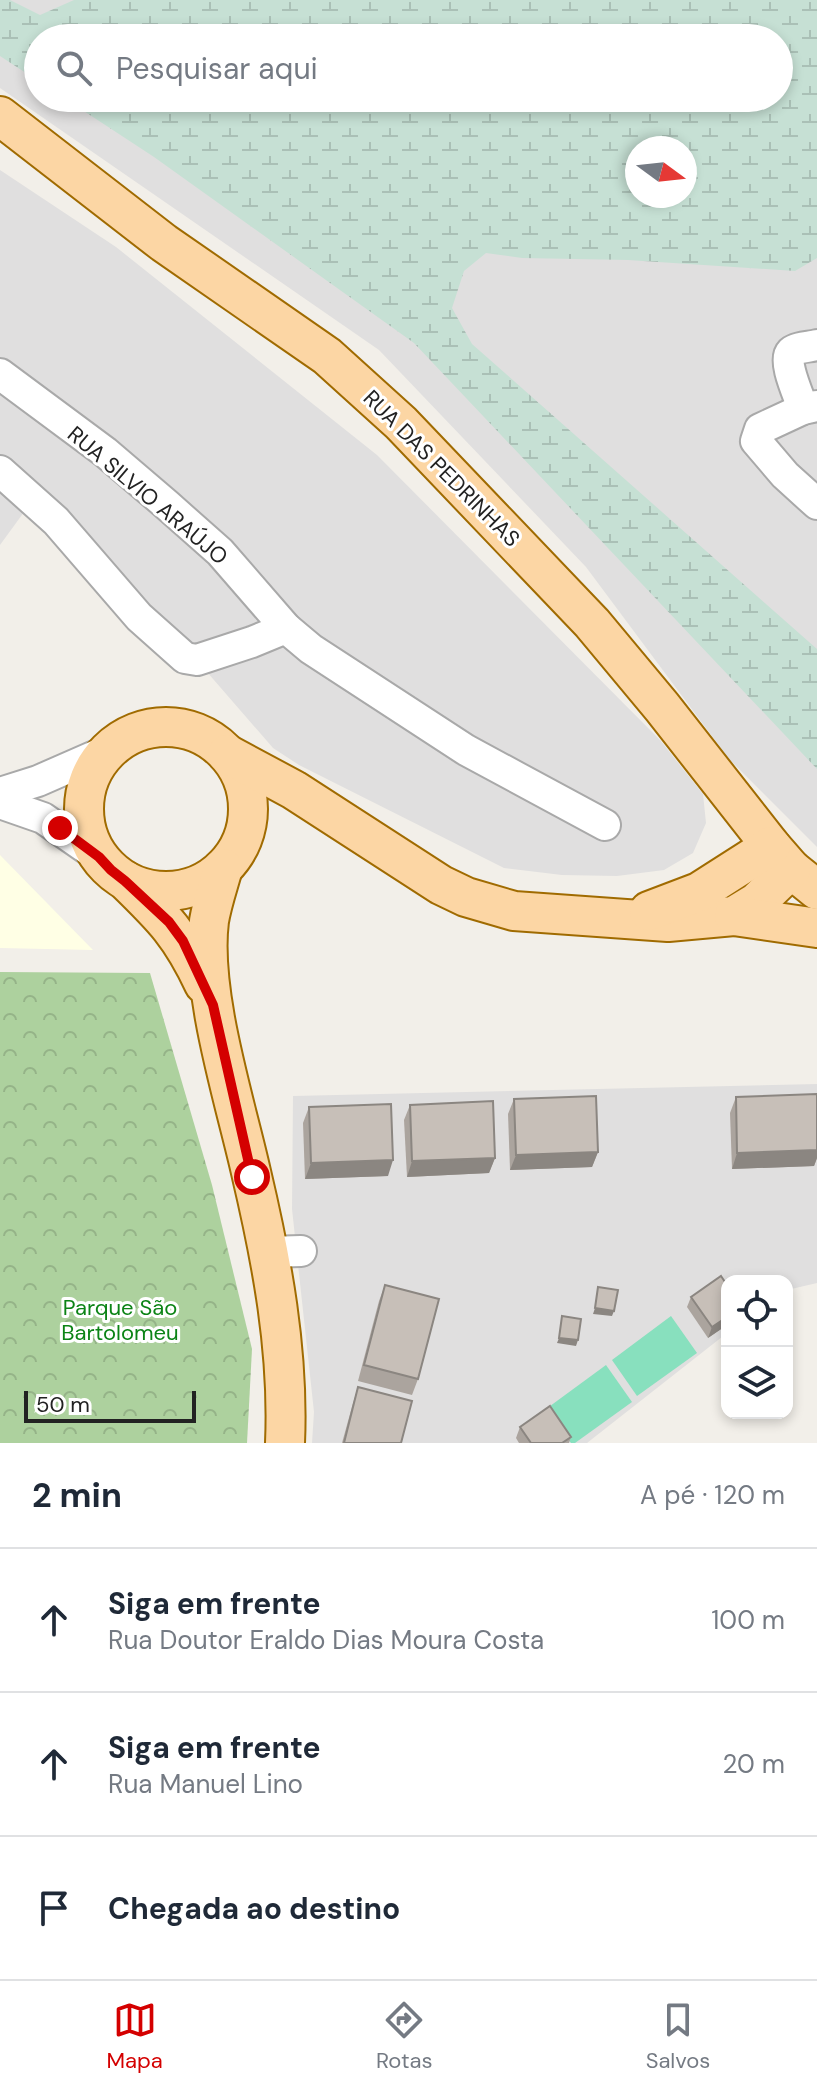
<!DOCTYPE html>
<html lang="pt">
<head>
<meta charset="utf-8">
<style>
  :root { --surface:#fff; --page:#f6f6f7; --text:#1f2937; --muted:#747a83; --line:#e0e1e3; --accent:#d40000 }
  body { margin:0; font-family:"DM Sans",sans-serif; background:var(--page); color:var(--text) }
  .controls { position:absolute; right:24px; bottom:24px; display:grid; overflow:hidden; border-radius:16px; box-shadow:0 4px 12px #0003 }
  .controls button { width:72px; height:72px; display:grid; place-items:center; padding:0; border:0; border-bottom:2px solid var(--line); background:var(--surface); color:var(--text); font:40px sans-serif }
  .compass { position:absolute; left:625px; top:136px; width:72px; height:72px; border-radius:50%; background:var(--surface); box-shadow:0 4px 12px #0003; rotate:105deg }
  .scale { position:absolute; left:24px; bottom:20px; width:172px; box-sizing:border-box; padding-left:8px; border:4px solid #222; border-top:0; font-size:22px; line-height:28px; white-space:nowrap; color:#222; -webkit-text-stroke:6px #fff; paint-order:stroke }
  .stop { position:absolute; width:24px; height:24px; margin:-18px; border:6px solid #d40000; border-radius:50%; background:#fff }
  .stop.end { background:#d40000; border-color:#fff; box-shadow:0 2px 8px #0008 }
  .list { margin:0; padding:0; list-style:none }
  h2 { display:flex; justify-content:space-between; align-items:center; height:104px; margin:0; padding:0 32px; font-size:34px }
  h2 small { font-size:26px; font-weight:400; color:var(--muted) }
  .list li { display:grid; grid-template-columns:52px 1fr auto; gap:24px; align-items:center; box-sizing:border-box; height:144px; padding:0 32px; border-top:2px solid var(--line) }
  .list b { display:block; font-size:30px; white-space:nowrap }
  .list p { margin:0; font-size:26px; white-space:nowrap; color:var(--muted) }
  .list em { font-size:26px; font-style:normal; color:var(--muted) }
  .icon { flex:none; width:44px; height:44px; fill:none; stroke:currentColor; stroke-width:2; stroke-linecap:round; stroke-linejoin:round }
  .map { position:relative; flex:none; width:817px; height:1443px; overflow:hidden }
  .search { position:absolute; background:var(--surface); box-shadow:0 4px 12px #0003; left:24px; right:24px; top:24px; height:88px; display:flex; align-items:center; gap:20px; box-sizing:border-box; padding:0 28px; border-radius:44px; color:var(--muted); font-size:30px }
  .sheet { height:536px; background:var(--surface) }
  nav { display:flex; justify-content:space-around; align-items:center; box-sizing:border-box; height:112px; border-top:2px solid var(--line); background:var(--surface); font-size:22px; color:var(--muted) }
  nav a { display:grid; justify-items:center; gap:4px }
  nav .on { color:var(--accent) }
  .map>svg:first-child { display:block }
  .residential { fill:#e0dfdf; fill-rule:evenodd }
  .education { fill:#ffffe5 }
  .forest { fill:url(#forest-crowns) }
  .wetland { fill:url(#wetland-marsh); fill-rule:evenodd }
  .pitch { fill:#88e0be }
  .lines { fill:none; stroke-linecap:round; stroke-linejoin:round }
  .minor-casing { stroke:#a9a9a9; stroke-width:34 }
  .major-casing { stroke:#a06b00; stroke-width:42 }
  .minor { stroke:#fff; stroke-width:30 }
  .major { stroke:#fcd6a4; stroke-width:38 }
  .wall { fill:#aba49e }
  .shaded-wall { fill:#8b8681 }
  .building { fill:#c7bfb8; stroke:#8b8681; stroke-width:2 }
  .route { stroke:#d40000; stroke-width:10 }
  .labels { text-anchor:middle; stroke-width:6; stroke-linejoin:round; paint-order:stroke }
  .street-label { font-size:22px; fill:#222; stroke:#fff }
  .park-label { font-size:22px; fill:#0c8416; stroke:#fff }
</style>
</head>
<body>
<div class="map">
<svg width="817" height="1443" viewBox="0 0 817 1443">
  <defs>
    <pattern id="forest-crowns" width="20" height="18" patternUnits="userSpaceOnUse" patternTransform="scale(2)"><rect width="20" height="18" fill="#add19e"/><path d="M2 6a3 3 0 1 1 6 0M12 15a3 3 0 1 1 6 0" fill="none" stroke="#95b388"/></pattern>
    <pattern id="wetland-marsh" width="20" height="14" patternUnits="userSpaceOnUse" patternTransform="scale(2)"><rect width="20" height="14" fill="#c6e0d4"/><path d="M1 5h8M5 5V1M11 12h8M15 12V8" fill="none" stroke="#aac0b6"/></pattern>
  </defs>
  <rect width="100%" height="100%" fill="#f2efe9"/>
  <g class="residential">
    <path d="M0,0H817V847L729,759L586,567L379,350L0,88ZM38,38H779V98H38ZM637,148H685V196H637Z"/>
    <polygon points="0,170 116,247 377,455 660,740 703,794 706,823 693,853 664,870 617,876 562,875 504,868 299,765 273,748 181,642 35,497 0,545"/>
    <polygon points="817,1084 817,1283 787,1290 787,1281 727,1281 727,1333 587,1443 312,1443 314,1412 292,1209 293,1096"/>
  </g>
  <polygon class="education" points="0,855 93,950 0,948"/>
  <polygon class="forest" points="0,972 150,973 212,1185 252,1349 247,1443 0,1443"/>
  <path class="wetland" d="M0,0H10L40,15L74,0H817V258L795,271L628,260L522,258L486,253L464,271L452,308L472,344L817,649V769L414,343L154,157L64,98H779V38H38V81L0,56ZM637,148H685V196H637Z"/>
  <g class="pitch">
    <polygon points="671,1316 697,1353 637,1396 612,1360"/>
    <polygon points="606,1365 632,1402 575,1443 571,1443 546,1409"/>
  </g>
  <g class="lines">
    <defs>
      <g id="minor">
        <polyline points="0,374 105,452 167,505 220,552 286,628 311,649 466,750 605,825"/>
        <polyline points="817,406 803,409 760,429 756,441 785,475 817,504"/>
        <path d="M803,409C800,398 782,361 791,352C797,347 810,347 817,345"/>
        <polyline points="0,471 56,521 139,617 185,658 197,660 252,642 286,628"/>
        <polyline points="0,793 38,781 111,749"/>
        <polyline points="0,803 43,818 99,857"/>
        <polyline points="268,1252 301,1251"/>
      </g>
      <g id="major">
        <polyline points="0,116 164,243 327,356 401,423 592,623 662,707 771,846 791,869 817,890"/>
        <circle cx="166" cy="809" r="82"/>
        <polyline points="227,754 294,790 441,885 466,897 514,911 668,922 734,916 757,902 791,869"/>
        <path d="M223,868C218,886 212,903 209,921C200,993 235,1101 251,1172C272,1261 289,1351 285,1443"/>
        <path d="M126,881C164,918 181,935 204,984"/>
        <polyline points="649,911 699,892 771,846"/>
        <polyline points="734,916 817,928"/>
      </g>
    </defs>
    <use href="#minor" class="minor-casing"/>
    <use href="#major" class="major-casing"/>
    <use href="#minor" class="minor"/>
    <use href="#major" class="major"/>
  </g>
  <g class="wall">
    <polygon points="817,1094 817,1158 814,1166 732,1169 730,1113 736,1097"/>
    <polygon points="514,1099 598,1152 592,1167 510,1170 508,1114"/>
    <polygon points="410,1105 495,1158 489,1173 407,1177 404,1120"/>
    <polygon points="309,1107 388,1176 305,1179 303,1123"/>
    <polygon points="385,1285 418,1379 412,1395 358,1381 379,1301"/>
    <polygon points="727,1285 727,1325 708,1338 687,1307 691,1297"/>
    <polygon points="358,1387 401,1443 342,1443 353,1403"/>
    <polygon points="520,1427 571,1437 569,1443 519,1443 516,1438"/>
  </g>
  <g class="shaded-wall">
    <polygon points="817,1150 817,1158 814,1166 732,1169 737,1153"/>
    <polygon points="598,1152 592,1167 510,1170 516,1155"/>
    <polygon points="495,1158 489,1173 407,1177 412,1161"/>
    <polygon points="393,1160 388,1176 305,1179 311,1163"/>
    <polygon points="595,1308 614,1311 612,1316 593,1314"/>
    <polygon points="727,1317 727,1325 708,1338 712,1327"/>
    <polygon points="559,1338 578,1340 576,1346 557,1343"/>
  </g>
  <g class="building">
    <polygon points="817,1094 817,1150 737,1153 736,1097"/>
    <polygon points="596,1096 598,1152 516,1155 514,1099"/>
    <polygon points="493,1101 495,1158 412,1161 410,1105"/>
    <polygon points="391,1104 393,1160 311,1163 309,1107"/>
    <polygon points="721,1276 727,1285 727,1317 712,1327 691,1297"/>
    <polygon points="385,1285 439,1299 418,1379 364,1365"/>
    <polygon points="598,1287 618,1290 614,1311 595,1308"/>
    <polygon points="562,1316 581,1319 578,1340 559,1338"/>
    <polygon points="358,1387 412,1401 401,1443 344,1443"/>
    <polygon points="550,1406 571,1437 562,1443 531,1443 520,1427"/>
  </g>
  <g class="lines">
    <polyline class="route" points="60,828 99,857 111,870 125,881 169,922 183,941 213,1005 252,1177"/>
  </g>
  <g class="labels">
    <g class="street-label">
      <text transform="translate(442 468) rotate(45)" y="8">RUA DAS PEDRINHAS</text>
      <text transform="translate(148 495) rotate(40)" y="8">RUA SILVIO ARAÚJO</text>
    </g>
    <g class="park-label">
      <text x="120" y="1315">Parque São<tspan x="120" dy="25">Bartolomeu</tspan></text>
    </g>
  </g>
</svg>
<div class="controls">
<button><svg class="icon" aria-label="locate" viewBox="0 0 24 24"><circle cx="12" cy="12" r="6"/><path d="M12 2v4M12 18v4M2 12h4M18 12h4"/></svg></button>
<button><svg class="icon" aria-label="layers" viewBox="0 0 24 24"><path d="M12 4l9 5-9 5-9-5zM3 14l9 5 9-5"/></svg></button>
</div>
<svg class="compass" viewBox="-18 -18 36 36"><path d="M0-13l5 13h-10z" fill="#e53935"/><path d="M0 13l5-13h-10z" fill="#747a83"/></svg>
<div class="scale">50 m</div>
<div class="stop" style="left:252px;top:1177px"></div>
<div class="stop end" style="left:60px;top:828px"></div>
<div class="search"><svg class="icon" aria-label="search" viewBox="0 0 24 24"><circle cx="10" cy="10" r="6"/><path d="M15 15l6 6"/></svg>Pesquisar aqui</div>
</div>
<section class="sheet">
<h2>2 min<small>A pé · 120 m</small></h2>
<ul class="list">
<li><svg class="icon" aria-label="ahead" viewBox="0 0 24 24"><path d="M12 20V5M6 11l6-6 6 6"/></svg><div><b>Siga em frente</b><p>Rua Doutor Eraldo Dias Moura Costa</p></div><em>100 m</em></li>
<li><svg class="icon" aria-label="ahead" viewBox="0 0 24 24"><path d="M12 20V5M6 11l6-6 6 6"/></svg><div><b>Siga em frente</b><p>Rua Manuel Lino</p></div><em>20 m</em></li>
<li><svg class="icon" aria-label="arrive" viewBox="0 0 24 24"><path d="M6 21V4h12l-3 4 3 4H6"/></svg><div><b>Chegada ao destino</b></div></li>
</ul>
</section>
<nav>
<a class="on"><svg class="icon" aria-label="map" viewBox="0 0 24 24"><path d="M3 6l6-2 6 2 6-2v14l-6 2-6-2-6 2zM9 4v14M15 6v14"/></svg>Mapa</a>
<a><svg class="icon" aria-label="directions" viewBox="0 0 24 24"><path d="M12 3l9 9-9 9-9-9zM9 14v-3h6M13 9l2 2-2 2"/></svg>Rotas</a>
<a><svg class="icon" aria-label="saved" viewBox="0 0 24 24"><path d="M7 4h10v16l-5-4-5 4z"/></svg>Salvos</a>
</nav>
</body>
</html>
